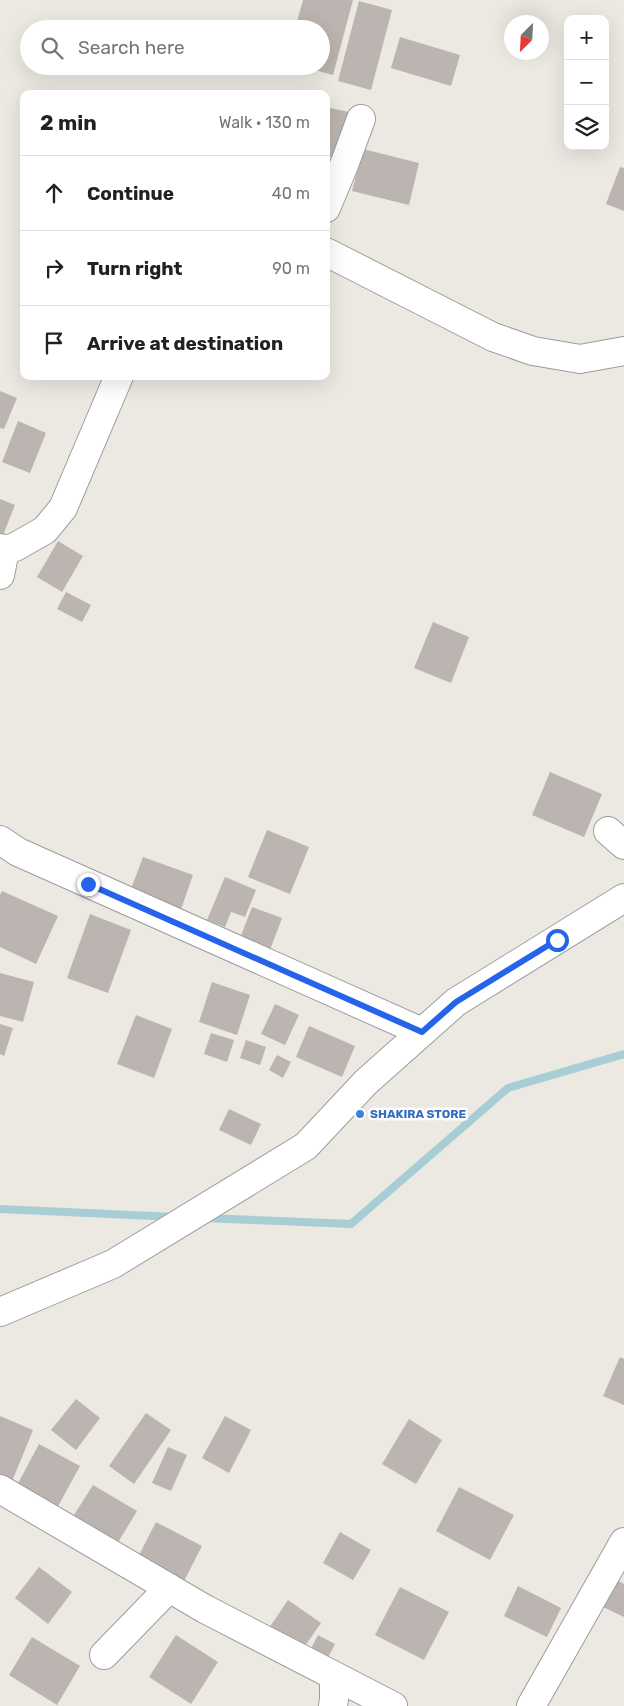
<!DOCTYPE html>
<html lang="en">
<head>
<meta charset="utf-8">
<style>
  :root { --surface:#fff; --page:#f6f6f6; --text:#202124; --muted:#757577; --line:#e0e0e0 }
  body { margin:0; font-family:Rubik,sans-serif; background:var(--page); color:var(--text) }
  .controls { position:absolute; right:15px; top:15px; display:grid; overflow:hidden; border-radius:10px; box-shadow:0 5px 20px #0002 }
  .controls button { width:45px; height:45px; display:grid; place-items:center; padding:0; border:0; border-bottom:1px solid var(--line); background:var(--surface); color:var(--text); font:25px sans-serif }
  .compass { position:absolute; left:504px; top:15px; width:45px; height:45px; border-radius:50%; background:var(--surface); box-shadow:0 5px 20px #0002; rotate:204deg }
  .stop { position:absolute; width:15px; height:15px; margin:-11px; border:4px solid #2563eb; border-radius:50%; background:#fff }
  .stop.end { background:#2563eb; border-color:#fff; box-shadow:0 1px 5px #0008 }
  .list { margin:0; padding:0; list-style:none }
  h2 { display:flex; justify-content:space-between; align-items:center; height:65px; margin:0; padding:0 20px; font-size:21px }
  h2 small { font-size:16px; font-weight:400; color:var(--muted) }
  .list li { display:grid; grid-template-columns:32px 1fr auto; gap:15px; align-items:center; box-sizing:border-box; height:75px; padding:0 20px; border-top:1px solid var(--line) }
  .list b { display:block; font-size:19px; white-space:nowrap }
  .list em { font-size:16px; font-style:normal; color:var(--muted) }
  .icon { flex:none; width:28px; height:28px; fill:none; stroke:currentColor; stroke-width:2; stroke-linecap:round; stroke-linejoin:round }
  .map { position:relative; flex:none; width:624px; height:1706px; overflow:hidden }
  .search { position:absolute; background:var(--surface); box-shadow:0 5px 20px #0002; left:20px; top:20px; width:310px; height:55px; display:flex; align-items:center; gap:12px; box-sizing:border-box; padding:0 18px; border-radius:28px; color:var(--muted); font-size:19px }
  .panel { position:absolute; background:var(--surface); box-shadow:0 5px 20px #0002; left:20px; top:90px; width:310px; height:290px; border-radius:10px }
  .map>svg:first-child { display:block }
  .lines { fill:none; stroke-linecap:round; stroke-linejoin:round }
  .stream { stroke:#a7ced5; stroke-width:8 }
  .building { fill:#bcb4b0 }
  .minor-casing { stroke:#9d9d9d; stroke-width:30 }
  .minor { stroke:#fff; stroke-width:28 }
  .route { stroke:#2563eb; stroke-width:6 }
  .shop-dot { fill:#3f7fe0; stroke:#fff; stroke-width:2 }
  .labels { text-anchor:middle; stroke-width:5; stroke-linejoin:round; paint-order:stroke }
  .shop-label { font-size:12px; font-weight:bold; fill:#366cbe; stroke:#fff; text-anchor:start }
</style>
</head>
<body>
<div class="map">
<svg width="624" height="1706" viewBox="0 0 624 1706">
  <rect width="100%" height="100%" fill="#ece8e2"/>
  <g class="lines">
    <g class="stream">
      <polyline points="0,1209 175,1217"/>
      <polyline points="204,1218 351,1224 508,1088 624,1054"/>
    </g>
  </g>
  <g class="building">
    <polygon points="303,0 353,0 333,75 304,67 321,66 321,29 295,29"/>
    <polygon points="359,1 392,10 371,90 338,81"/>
    <polygon points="400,37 460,55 451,86 391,68"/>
    <polygon points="326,107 349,112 337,159 326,156"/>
    <polygon points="363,149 419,163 409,205 352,191"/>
    <polygon points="620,167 624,168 624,211 606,204"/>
    <polygon points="0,391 17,398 4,429 0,428"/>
    <polygon points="18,421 46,433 30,473 2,462"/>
    <polygon points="0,499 15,505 2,538 0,537"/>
    <polygon points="58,541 83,556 62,592 37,577"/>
    <polygon points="66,592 91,605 82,622 57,609"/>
    <polygon points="433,622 469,637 451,683 414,668"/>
    <polygon points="550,772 602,794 584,837 532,815"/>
    <polygon points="267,830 309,847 290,894 248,877"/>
    <polygon points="143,857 193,875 178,918 127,900"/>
    <polygon points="225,877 256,890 245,917 231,912 225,927 207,920"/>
    <polygon points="2,891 58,916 36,964 0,947 0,895"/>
    <polygon points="252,907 282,918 267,958 237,946"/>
    <polygon points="90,914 131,930 108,993 67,978"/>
    <polygon points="0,973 34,982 23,1022 0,1016"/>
    <polygon points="212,982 250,995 237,1035 199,1022"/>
    <polygon points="275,1004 299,1015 285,1045 261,1034"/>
    <polygon points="136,1015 172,1029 154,1078 117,1064"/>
    <polygon points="0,1024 13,1028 4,1056 0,1054"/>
    <polygon points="309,1026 355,1046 342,1077 296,1057"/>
    <polygon points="211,1033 234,1040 227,1062 204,1054"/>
    <polygon points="246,1040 266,1047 260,1065 240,1058"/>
    <polygon points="277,1055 291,1062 283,1078 269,1070"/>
    <polygon points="229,1109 261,1124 251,1145 219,1130"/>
    <polygon points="620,1357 624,1359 624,1405 603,1396"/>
    <polygon points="76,1399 100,1418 76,1450 51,1430"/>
    <polygon points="146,1413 171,1430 134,1484 109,1466"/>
    <polygon points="0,1416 33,1430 13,1479 0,1474"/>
    <polygon points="225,1416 251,1430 229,1473 202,1458"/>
    <polygon points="409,1419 442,1440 416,1484 382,1464"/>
    <polygon points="39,1444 80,1466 56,1510 15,1489"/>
    <polygon points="168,1447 187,1455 171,1491 152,1483"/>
    <polygon points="93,1485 137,1511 114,1549 69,1523"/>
    <polygon points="459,1487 514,1515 490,1560 436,1531"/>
    <polygon points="156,1522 202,1546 184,1581 138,1557"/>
    <polygon points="340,1532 371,1550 353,1580 323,1563"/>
    <polygon points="39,1567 72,1592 48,1624 15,1598"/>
    <polygon points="617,1580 624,1584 624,1617 603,1607"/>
    <polygon points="518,1586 561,1608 547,1637 504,1616"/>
    <polygon points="400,1587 449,1612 424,1660 375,1635"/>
    <polygon points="288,1600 321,1623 300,1653 267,1631"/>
    <polygon points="176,1635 218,1662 191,1704 149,1677"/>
    <polygon points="318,1635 335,1644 323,1667 306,1658"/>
    <polygon points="32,1637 80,1666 57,1705 9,1675"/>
  </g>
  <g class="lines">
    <defs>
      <g id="minor">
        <polyline points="326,208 344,165 361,119"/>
        <polyline points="326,252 493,337 533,351 580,359 624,351"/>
        <polyline points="0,548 5,550 15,547 45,530 63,508 119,376"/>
        <polyline points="0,575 5,550"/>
        <polyline points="608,831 624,845"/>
        <polyline points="0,840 18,852 422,1032"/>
        <polyline points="0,1312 113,1264 306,1146 366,1082 456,1002 624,898"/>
        <polyline points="0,1489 205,1609 393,1706"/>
        <polyline points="104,1655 169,1588"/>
        <polyline points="333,1706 334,1699 334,1676"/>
        <polyline points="531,1706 624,1542"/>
      </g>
    </defs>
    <use href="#minor" class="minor-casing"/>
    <use href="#minor" class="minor"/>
  </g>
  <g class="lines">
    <polyline class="route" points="88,884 422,1032 456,1002 557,940"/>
  </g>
  <circle class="shop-dot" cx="360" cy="1114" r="5"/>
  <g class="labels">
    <g class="shop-label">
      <text x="370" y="1118">SHAKIRA STORE</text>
    </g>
  </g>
</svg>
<div class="controls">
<button>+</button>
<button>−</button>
<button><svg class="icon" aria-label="layers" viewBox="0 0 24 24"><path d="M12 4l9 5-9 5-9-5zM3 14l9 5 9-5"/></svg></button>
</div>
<svg class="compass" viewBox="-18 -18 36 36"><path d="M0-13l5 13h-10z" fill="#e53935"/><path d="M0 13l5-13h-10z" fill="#757577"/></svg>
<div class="stop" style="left:557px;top:940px"></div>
<div class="stop end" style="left:88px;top:884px"></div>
<div class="search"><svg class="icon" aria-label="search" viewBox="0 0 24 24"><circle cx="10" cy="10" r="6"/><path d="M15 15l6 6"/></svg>Search here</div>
<section class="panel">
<h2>2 min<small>Walk · 130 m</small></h2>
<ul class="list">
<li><svg class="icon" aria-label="ahead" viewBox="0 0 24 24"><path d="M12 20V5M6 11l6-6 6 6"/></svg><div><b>Continue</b></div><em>40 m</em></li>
<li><svg class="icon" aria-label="right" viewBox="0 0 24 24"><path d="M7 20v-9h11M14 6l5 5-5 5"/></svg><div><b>Turn right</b></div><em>90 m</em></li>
<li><svg class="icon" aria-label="arrive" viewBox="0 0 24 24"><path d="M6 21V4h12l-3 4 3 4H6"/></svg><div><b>Arrive at destination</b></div></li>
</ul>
</section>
</div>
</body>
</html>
